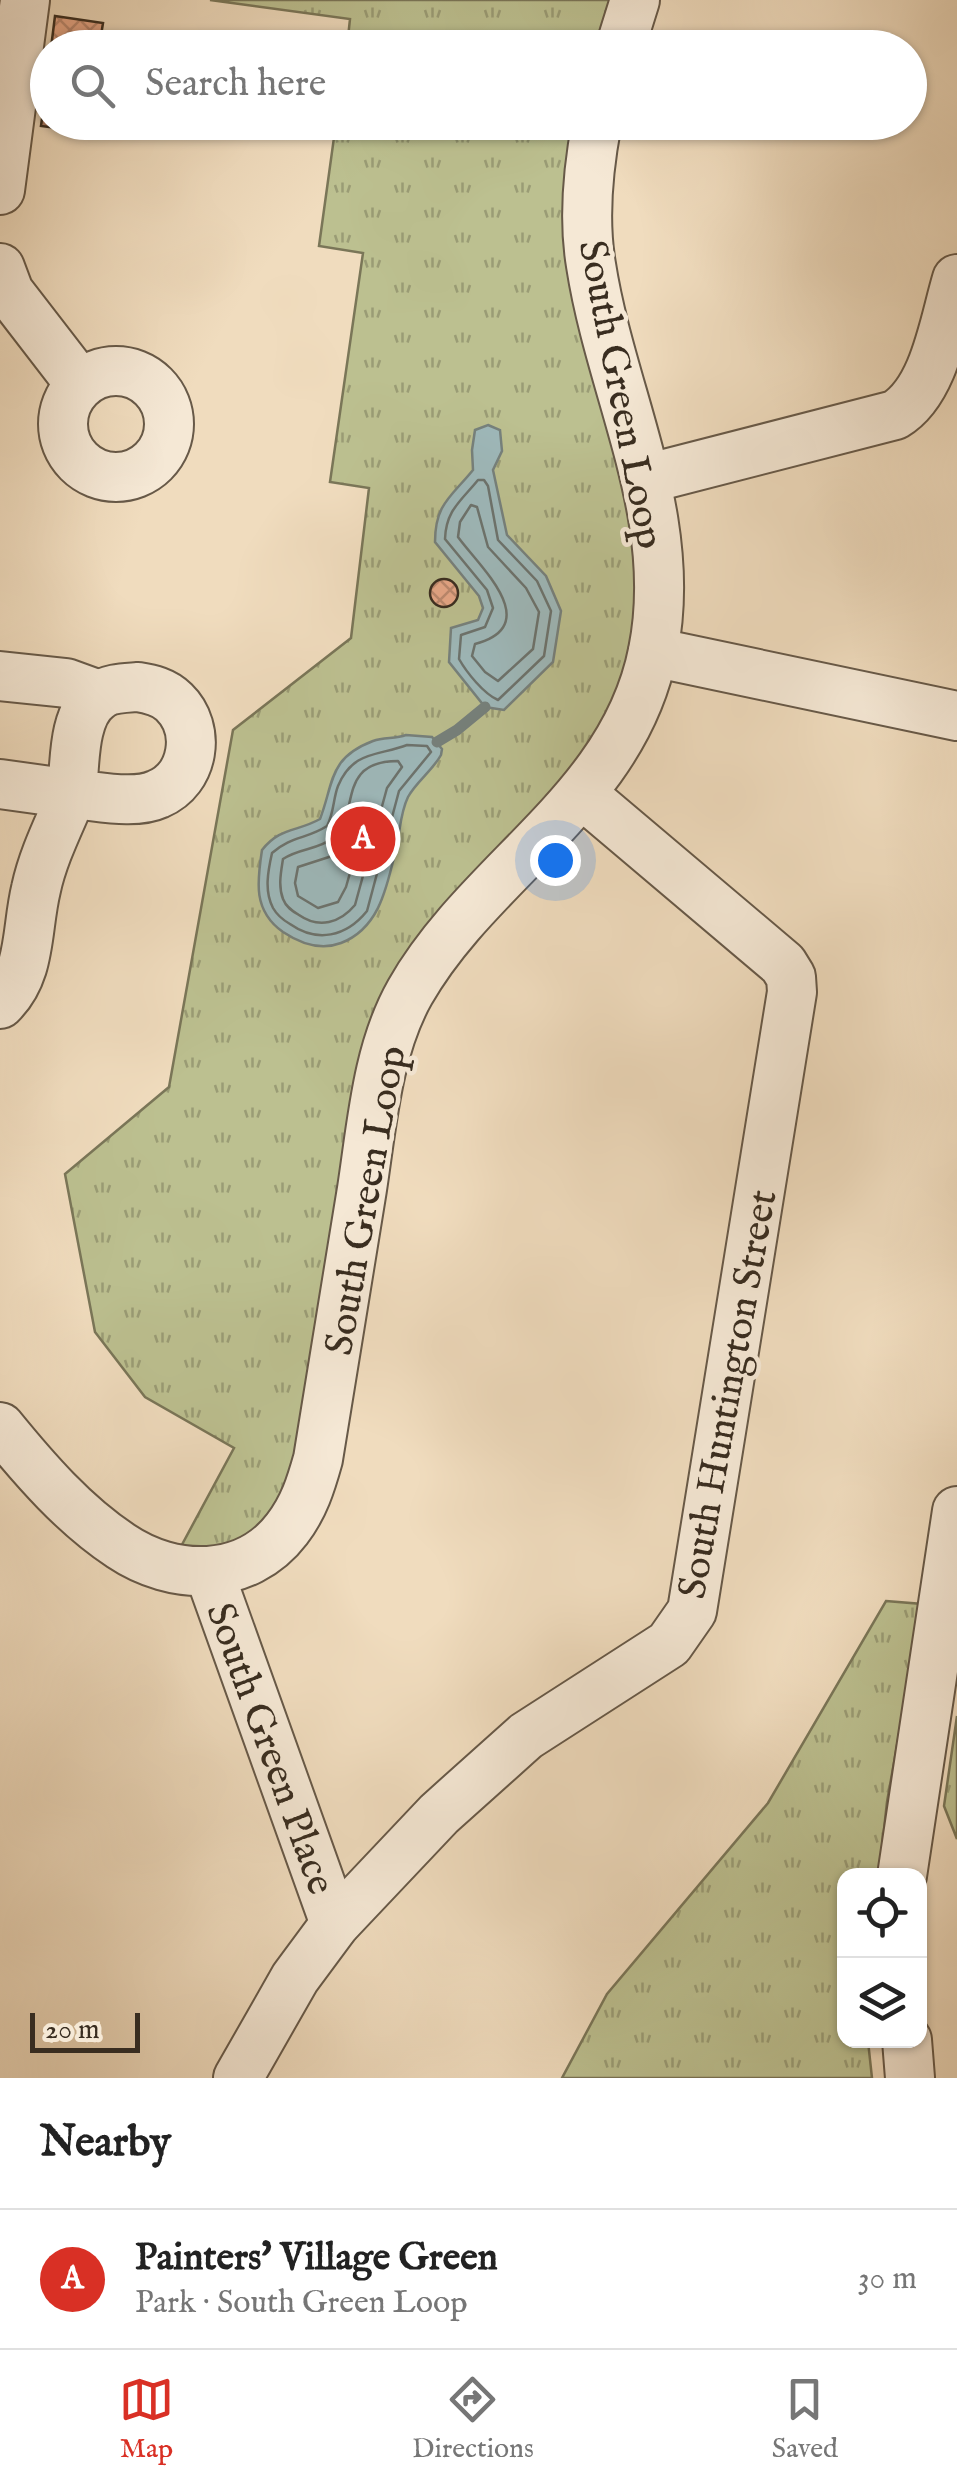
<!DOCTYPE html>
<html lang="en">
<head>
<meta charset="utf-8">
<style>
  :root { --surface:#fff; --page:#f2f2f2; --text:#222; --muted:#767676; --line:#e0e0e0; --accent:#d93025 }
  body { margin:0; font-family:"IM FELL English",serif; background:var(--page); color:var(--text) }
  .controls { position:absolute; right:30px; bottom:30px; display:grid; overflow:hidden; border-radius:20px; box-shadow:0 2px 8px #0004 }
  .controls button { width:90px; height:90px; display:grid; place-items:center; padding:0; border:0; border-bottom:2px solid var(--line); background:var(--surface); color:var(--text); font:50px sans-serif }
  .scale { position:absolute; left:30px; bottom:25px; width:110px; box-sizing:border-box; padding-left:10px; border:5px solid #392d20; border-top:0; font-size:28px; line-height:35px; white-space:nowrap; color:#392d20; -webkit-text-stroke:8px #f5e8d5; paint-order:stroke }
  .you { position:absolute; left:555px; top:860px; width:35px; height:35px; margin:-25px; border:8px solid #fff; border-radius:50%; background:#1a73e8; box-shadow:0 0 0 15px #1a73e833 }
  .badge { display:grid; place-items:center; width:65px; height:65px; border-radius:50%; background:var(--accent); color:#fff; font-size:32px; font-weight:700 }
  .pin { position:absolute; translate:-50% -50%; border:5px solid #fff; box-shadow:0 2px 10px #0006 }
  .list { margin:0; padding:0; list-style:none }
  h2 { display:flex; justify-content:space-between; align-items:center; height:130px; margin:0; padding:0 40px; font-size:42px }
  h2 small { font-size:32px; font-weight:400; color:var(--muted) }
  .list li { display:grid; grid-template-columns:65px 1fr auto; gap:30px; align-items:center; box-sizing:border-box; height:140px; padding:0 40px; border-top:2px solid var(--line) }
  .list b { display:block; font-size:38px; white-space:nowrap }
  .list p { margin:0; font-size:32px; white-space:nowrap; color:var(--muted) }
  .list em { font-size:32px; font-style:normal; color:var(--muted) }
  .icon { flex:none; width:55px; height:55px; fill:none; stroke:currentColor; stroke-width:2; stroke-linecap:round; stroke-linejoin:round }
  .map { position:relative; flex:none; width:957px; height:2078px; overflow:hidden }
  .search { position:absolute; background:var(--surface); box-shadow:0 2px 8px #0004; left:30px; right:30px; top:30px; height:110px; display:flex; align-items:center; gap:25px; box-sizing:border-box; padding:0 35px; border-radius:55px; color:var(--muted); font-size:38px }
  .sheet { height:270px; background:var(--surface) }
  nav { display:flex; justify-content:space-around; align-items:center; box-sizing:border-box; height:140px; border-top:2px solid var(--line); background:var(--surface); font-size:28px; color:var(--muted) }
  nav a { display:grid; justify-items:center; gap:5px }
  nav .on { color:var(--accent) }
  .map>svg:first-child { display:block }
  .grass { fill:url(#grass-tufts); stroke:#7a7658; stroke-width:2.5 }
  .water { fill:#9eb9bb; stroke:#76817d; stroke-width:2.5 }
  .lines { fill:none; stroke-linecap:round; stroke-linejoin:round }
  .shore { stroke:#6c736e; stroke-width:2.5 }
  .stream { stroke:#76817d; stroke-width:11 }
  .building { fill:url(#building-cross-hatch); stroke:#392d20; stroke-width:2.5 }
  .minor-casing { stroke:#675948; stroke-width:52 }
  .minor { stroke:#f5e8d5; stroke-width:48 }
  .labels { text-anchor:middle; stroke-width:9; stroke-linejoin:round; paint-order:stroke }
  .street-label { font-size:40px; fill:#392d20; stroke:#f5e8d5 }
</style>
</head>
<body>
<div class="map">
<svg width="957" height="2078" viewBox="0 0 957 2078">
  <defs>
    <pattern id="grass-tufts" width="24" height="20" patternUnits="userSpaceOnUse" patternTransform="scale(2.5)"><rect width="24" height="20" fill="#bcc090"/><path d="M3 7l-1-3M5 7V3M7 7l1-3M15 17l-1-3M17 17v-4M19 17l1-3" fill="none" stroke="#9a9c75"/></pattern>
    <pattern id="building-cross-hatch" width="8" height="8" patternUnits="userSpaceOnUse" patternTransform="scale(2.5)"><rect width="8" height="8" fill="#e8a888"/><path d="M0 0l8 8M0 8l8-8" fill="none" stroke="#bd896f"/></pattern>
  </defs>
  <rect width="100%" height="100%" fill="#f0dcbe"/>
  <filter id="stains"><feTurbulence type="fractalNoise" baseFrequency=".002" numOctaves="4"/><feColorMatrix values="0 0 0 0 .2 0 0 0 0 .09 0 0 0 0 .02 0 0 0 .5 -.17"/></filter>
  <radialGradient id="worn" r=".72"><stop offset=".6" stop-color="#630" stop-opacity="0"/><stop offset="1" stop-color="#630" stop-opacity=".3"/></radialGradient>
  <g class="grass">
    <polygon points="210,0 616,0 601,48 347,47 350,19"/>
    <path d="M336,123H579L640,542L644,591L620,698L567,783L435,920L292,1484C249,1544 253,1547 178,1552L234,1448L145,1397L95,1332L65,1174L169,1087L233,730L351,638L369,488L330,482L363,253L319,246Z"/>
    <polygon points="886,1601 922,1604 887,1802 879,1875 844,1876 844,2040 868,2041 872,2078 562,2078 607,1994 768,1803"/>
    <polygon points="957,1716 957,1839 944,1806"/>
  </g>
  <g class="water">
    <path d="M488,425L500,430L502,451L493,470L507,535L546,576L561,611L553,662L504,710L485,707L449,662L451,628L478,620L483,608L479,596L435,542C435,504 451,497 473,470L472,450L475,430Z"/>
    <path d="M406,735L432,737L442,749L441,755C432,771 416,782 408,797C400,813 400,833 396,849C387,886 380,928 341,943C320,951 301,944 283,932C253,911 257,882 262,850C280,827 297,832 320,819C334,783 328,758 373,741C384,737 395,739 406,735Z"/>
  </g>
  <g class="lines">
    <g class="shore">
      <path d="M478,480H484L488,486L498,540L537,581L551,611L544,656L498,700C484,694 467,673 459,659L461,635L485,627L493,608L487,590L445,539C446,510 461,501 478,480Z"/>
      <path d="M471,505L477,507L488,547L526,588L539,612L533,649L498,681L485,672L472,656L475,644C546,625 478,565 458,537L460,522Z"/>
      <path d="M407,745L427,746L431,752L399,791L367,911C346,937 317,943 290,924C283,920 277,915 273,908C264,891 268,871 272,853C291,836 307,839 327,826C334,813 333,799 338,786C353,750 379,756 407,745Z"/>
      <path d="M398,761L402,767L387,788L355,905C340,923 319,929 299,915C292,911 286,907 283,899C278,886 281,872 283,859C299,848 318,850 333,838C361,815 335,761 398,761Z"/>
      <polygon points="350,843 357,848 346,887 338,902 318,908 298,896 295,883 298,867 329,857"/>
    </g>
    <polyline class="stream" points="437,742 457,730 485,707"/>
  </g>
  <g class="building">
    <polygon points="55,16 103,23 99,48 51,48"/>
    <polygon points="48,76 48,122 89,122 88,132 41,126"/>
    <circle cx="444" cy="593" r="14"/>
  </g>
  <g class="lines">
    <defs>
      <g id="minor">
        <polyline points="620,48 635,0"/>
        <polyline points="0,190 25,0"/>
        <polyline points="0,268 9,292 80,384"/>
        <circle cx="116" cy="424" r="53"/>
        <path d="M646,479L895,415C935,391 944,322 957,279"/>
        <polyline points="653,652 957,716"/>
        <polyline points="0,676 66,683 99,695"/>
        <path d="M138,687C151,689 164,692 174,702C202,729 194,779 158,794C134,805 98,796 72,794C75,766 72,714 99,696C109,688 126,688 138,687Z"/>
        <path d="M0,784L72,794C59,825 43,856 36,889C26,930 32,973 0,1004"/>
        <path d="M0,1427C35,1470 74,1515 121,1546C173,1581 246,1583 287,1529C304,1507 311,1484 318,1459C333,1369 347,1279 362,1189C372,1124 377,1050 410,992C480,869 624,800 653,651C680,517 611,394 591,265C583,218 588,169 597,122"/>
        <polyline points="209,1572 335,1924"/>
        <polyline points="902,1876 957,1511"/>
        <polyline points="907,2040 910,2078"/>
        <polyline points="238,2078 295,1978 335,1924 439,1814 526,1736 669,1644 692,1611 792,992 791,977 783,964 582,794"/>
      </g>
    </defs>
    <use href="#minor" class="minor-casing"/>
    <use href="#minor" class="minor"/>
  </g>
  <g class="labels">
    <g class="street-label">
      <text transform="translate(623 394) rotate(79)" y="14">South Green Loop</text>
      <text transform="translate(364 1200) rotate(-80)" y="14">South Green Loop</text>
      <text transform="translate(726 1394) rotate(-80)" y="14">South Huntington Street</text>
      <text transform="translate(272 1748) rotate(70)" y="14">South Green Place</text>
    </g>
  </g>
  <rect width="100%" height="100%" filter="url(#stains)"/>
  <rect width="100%" height="100%" fill="url(#worn)"/>
</svg>
<div class="controls">
<button><svg class="icon" aria-label="locate" viewBox="0 0 24 24"><circle cx="12" cy="12" r="6"/><path d="M12 2v4M12 18v4M2 12h4M18 12h4"/></svg></button>
<button><svg class="icon" aria-label="layers" viewBox="0 0 24 24"><path d="M12 4l9 5-9 5-9-5zM3 14l9 5 9-5"/></svg></button>
</div>
<div class="scale">20 m</div>
<div class="you"></div>
<div class="pin badge" style="left:363px;top:839px">A</div>
<div class="search"><svg class="icon" aria-label="search" viewBox="0 0 24 24"><circle cx="10" cy="10" r="6"/><path d="M15 15l6 6"/></svg>Search here</div>
</div>
<section class="sheet">
<h2>Nearby<small></small></h2>
<ul class="list">
<li><span class="badge">A</span><div><b>Painters' Village Green</b><p>Park · South Green Loop</p></div><em>30 m</em></li>
</ul>
</section>
<nav>
<a class="on"><svg class="icon" aria-label="map" viewBox="0 0 24 24"><path d="M3 6l6-2 6 2 6-2v14l-6 2-6-2-6 2zM9 4v14M15 6v14"/></svg>Map</a>
<a><svg class="icon" aria-label="directions" viewBox="0 0 24 24"><path d="M12 3l9 9-9 9-9-9zM9 14v-3h6M13 9l2 2-2 2"/></svg>Directions</a>
<a><svg class="icon" aria-label="saved" viewBox="0 0 24 24"><path d="M7 4h10v16l-5-4-5 4z"/></svg>Saved</a>
</nav>
</body>
</html>
